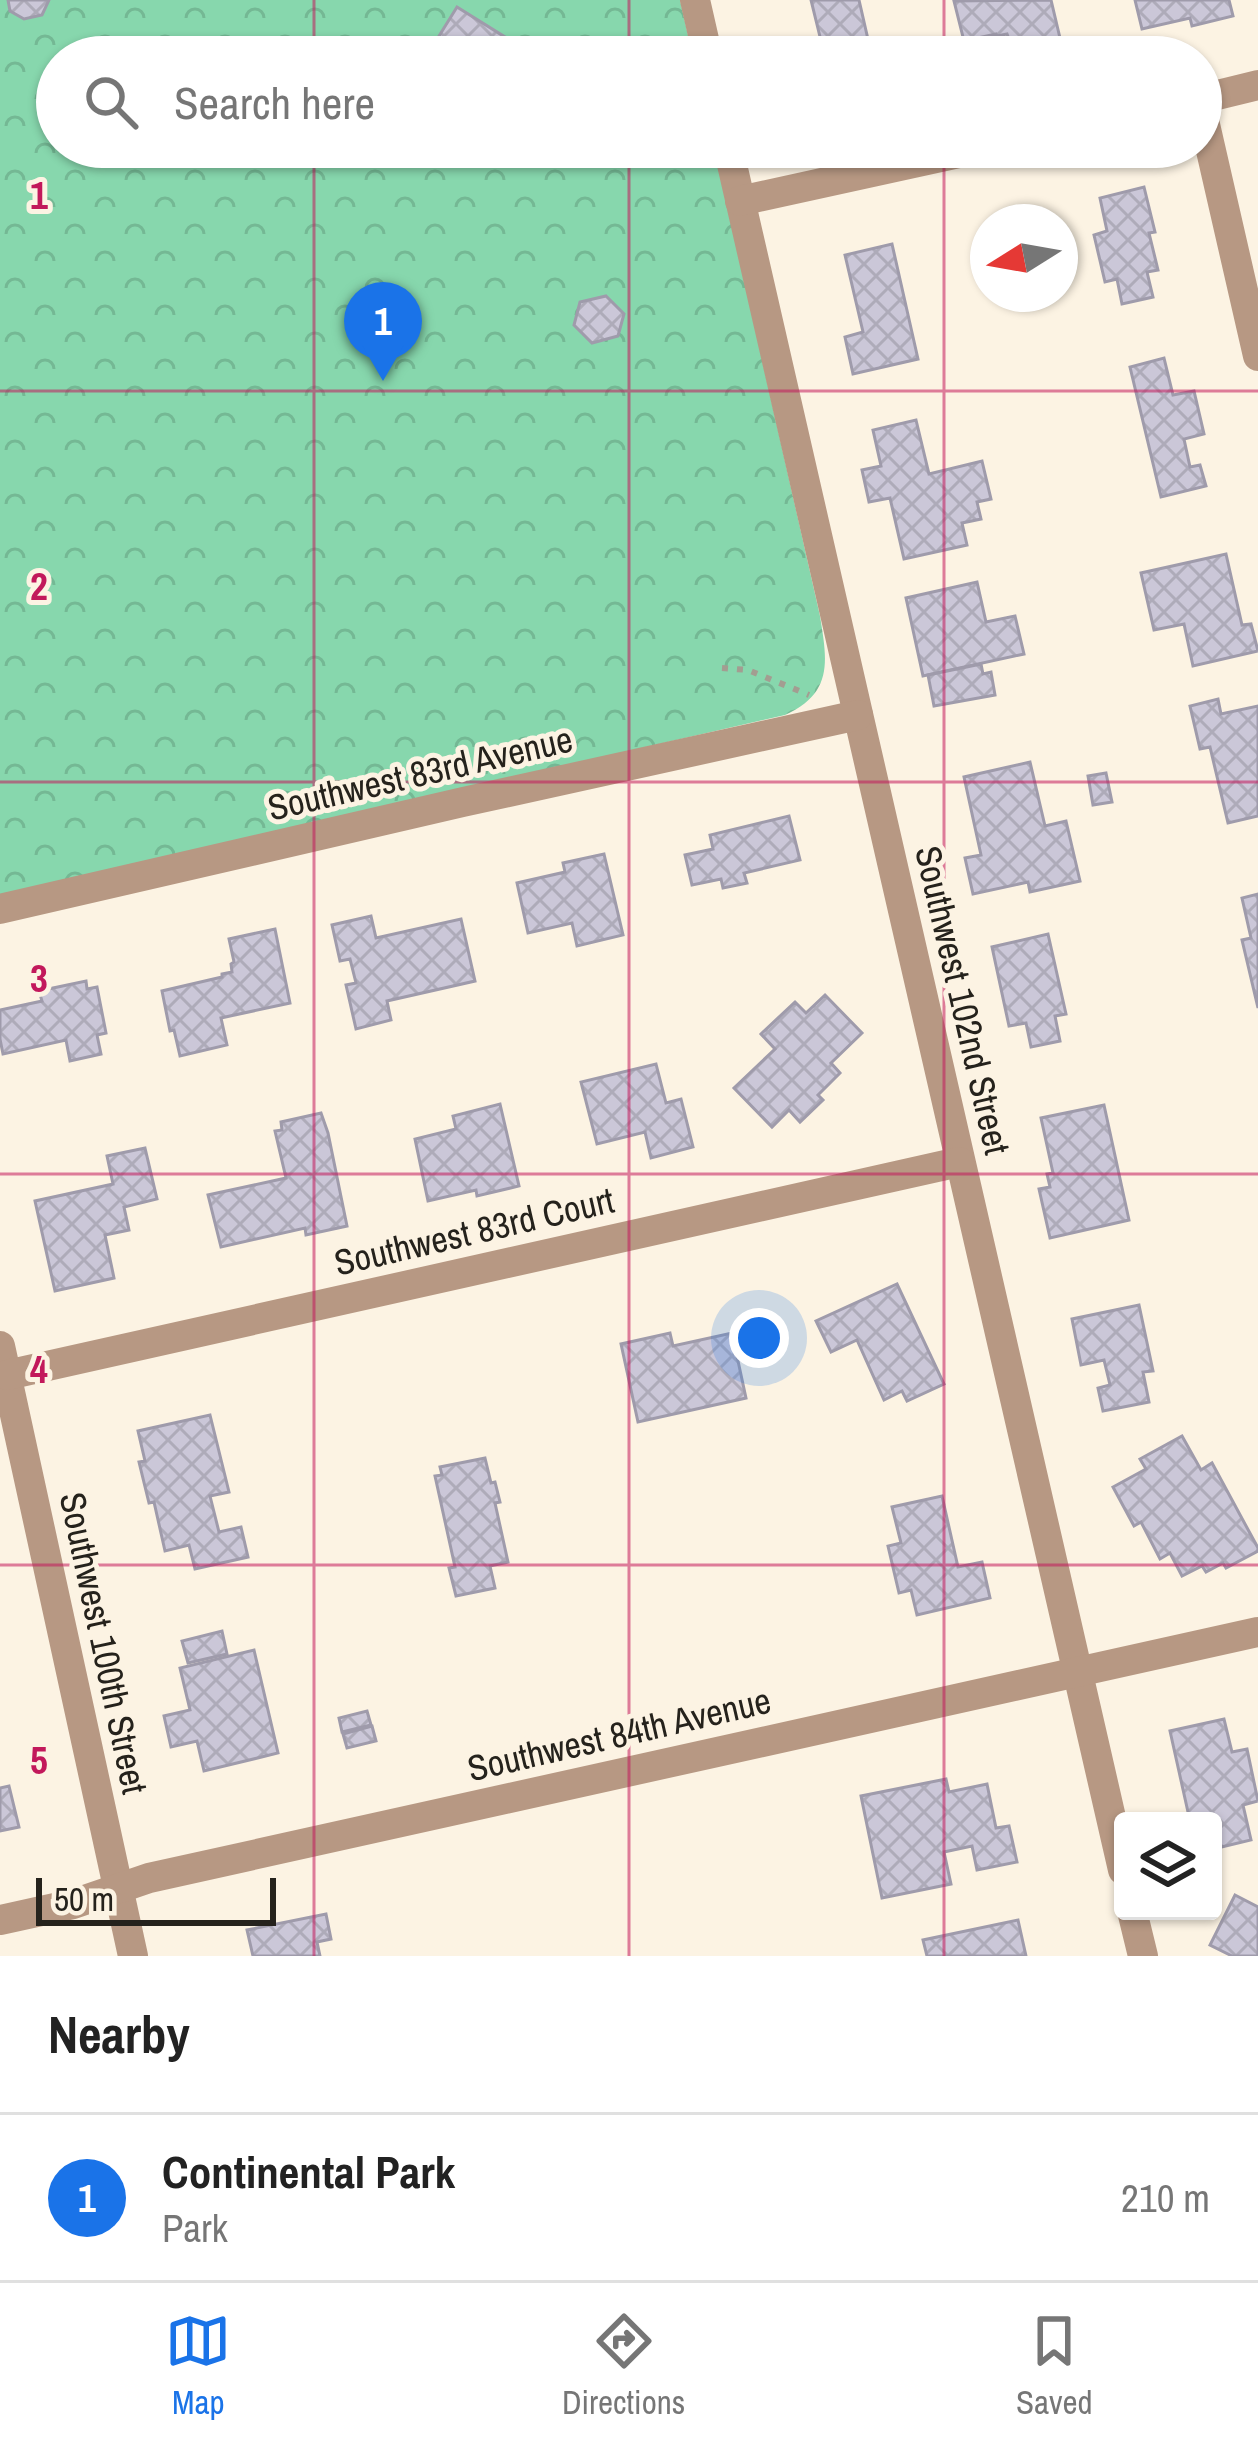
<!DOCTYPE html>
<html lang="en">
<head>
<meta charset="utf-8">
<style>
  :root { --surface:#fff; --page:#f2f2f2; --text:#222; --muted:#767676; --line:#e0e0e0; --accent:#1a73e8 }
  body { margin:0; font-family:"Archivo Narrow",sans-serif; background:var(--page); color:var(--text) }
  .controls { position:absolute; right:36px; bottom:36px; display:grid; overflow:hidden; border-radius:12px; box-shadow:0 3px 9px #0004 }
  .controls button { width:108px; height:108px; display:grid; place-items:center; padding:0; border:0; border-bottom:3px solid var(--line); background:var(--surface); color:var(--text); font:60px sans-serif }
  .compass { position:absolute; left:970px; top:204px; width:108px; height:108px; border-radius:50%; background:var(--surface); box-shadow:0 3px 9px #0004; rotate:259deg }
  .scale { position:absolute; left:36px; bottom:30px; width:240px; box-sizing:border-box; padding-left:12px; border:6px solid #25221c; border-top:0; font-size:33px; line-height:42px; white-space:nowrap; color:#25221c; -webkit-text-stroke:9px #fcf3e3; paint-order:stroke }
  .you { position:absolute; left:759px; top:1338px; width:42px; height:42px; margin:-30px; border:9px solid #fff; border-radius:50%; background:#1a73e8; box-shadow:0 0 0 18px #1a73e833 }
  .badge { display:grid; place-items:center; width:78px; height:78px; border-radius:50%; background:var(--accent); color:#fff; font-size:39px; font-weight:700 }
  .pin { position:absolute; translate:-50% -99px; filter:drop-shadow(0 3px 6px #0008) }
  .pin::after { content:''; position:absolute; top:63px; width:42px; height:36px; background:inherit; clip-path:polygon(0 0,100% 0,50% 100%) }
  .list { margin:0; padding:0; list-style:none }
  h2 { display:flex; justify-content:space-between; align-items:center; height:156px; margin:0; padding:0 48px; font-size:51px }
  h2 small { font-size:39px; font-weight:400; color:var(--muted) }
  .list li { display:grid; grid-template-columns:78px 1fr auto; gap:36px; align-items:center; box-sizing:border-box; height:168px; padding:0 48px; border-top:3px solid var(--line) }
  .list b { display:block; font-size:45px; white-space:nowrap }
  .list p { margin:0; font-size:39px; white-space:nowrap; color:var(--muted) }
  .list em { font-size:39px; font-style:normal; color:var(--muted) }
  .icon { flex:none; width:66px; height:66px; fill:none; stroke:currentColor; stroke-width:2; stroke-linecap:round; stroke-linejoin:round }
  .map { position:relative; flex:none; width:1258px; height:1956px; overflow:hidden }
  .search { position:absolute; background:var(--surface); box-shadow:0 3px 9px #0004; left:36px; right:36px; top:36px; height:132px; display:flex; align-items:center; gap:30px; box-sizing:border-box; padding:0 42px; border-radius:66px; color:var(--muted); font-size:45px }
  .sheet { height:324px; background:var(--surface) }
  nav { display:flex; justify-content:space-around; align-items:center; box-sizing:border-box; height:168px; border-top:3px solid var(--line); background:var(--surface); font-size:33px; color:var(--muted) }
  nav a { display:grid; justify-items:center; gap:6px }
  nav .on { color:var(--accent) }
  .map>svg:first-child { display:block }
  .forest { fill:url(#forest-crowns) }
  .building { fill:url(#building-cross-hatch); stroke:#9f9bab; stroke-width:3 }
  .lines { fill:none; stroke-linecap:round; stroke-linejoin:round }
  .path { stroke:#a39d91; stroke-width:6; stroke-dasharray:6 9; stroke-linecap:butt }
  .minor { stroke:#b79883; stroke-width:30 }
  .grid { fill:none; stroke:#c2185b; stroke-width:3; stroke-opacity:0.55 }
  .labels { text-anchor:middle; stroke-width:10; stroke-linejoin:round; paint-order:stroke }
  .street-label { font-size:36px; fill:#25221c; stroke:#fcf3e3 }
  .grid-label { font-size:39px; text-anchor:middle; font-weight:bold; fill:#c2185b; stroke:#fcf3e3; stroke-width:10; stroke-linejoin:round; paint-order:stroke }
</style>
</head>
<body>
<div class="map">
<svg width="1258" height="1956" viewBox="0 0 1258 1956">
  <defs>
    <pattern id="forest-crowns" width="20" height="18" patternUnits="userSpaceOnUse" patternTransform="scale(3)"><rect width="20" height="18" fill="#87d7ad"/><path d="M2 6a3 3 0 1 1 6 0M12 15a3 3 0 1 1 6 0" fill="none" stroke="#74b894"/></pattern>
    <pattern id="building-cross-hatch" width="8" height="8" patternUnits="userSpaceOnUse" patternTransform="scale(3)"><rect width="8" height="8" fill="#cbc7d8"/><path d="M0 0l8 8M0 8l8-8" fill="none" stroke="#aeabb9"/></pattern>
  </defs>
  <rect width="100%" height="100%" fill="#fcf3e3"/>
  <path class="forest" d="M0,0H680L693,57H57V147H714L820,616C827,660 834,693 785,715L0,896Z"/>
  <g class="building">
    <polygon points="8,0 49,0 42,15 24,19 10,11"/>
    <polygon points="811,0 859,0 872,57 787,57 823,49"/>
    <polygon points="1051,0 1064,55 1054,57 1016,57 1007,34 997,36 996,34 964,41 954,1"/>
    <polygon points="1135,0 1229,0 1233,16 1192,26 1190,18 1142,29"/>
    <polygon points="457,7 521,47 515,57 426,57"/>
    <polygon points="1144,187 1155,232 1149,233 1158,270 1147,272 1153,297 1122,304 1117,279 1105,282 1094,235 1107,231 1100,198"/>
    <polygon points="892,244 918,359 853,374 845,337 863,332 845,255"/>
    <polygon points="606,296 624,314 618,336 592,343 574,325 580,302"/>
    <polygon points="1164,358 1173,395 1194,391 1204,434 1184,439 1190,467 1200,465 1206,486 1161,497 1130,367"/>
    <polygon points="916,420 929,474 982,461 991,499 977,502 981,519 962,523 967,545 904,559 890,498 869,502 862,470 881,466 873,430"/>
    <polygon points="1226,554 1242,625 1251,624 1258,651 1193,666 1184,624 1154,630 1141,573"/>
    <polygon points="977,582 986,622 1015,616 1024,654 923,676 906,598"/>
    <polygon points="981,664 983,674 991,672 995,695 934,706 928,675"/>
    <polygon points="1218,699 1221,714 1258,706 1258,816 1228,823 1210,747 1200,749 1190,706"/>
    <polygon points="1030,762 1045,826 1066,821 1080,881 1030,892 1028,882 973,894 965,858 981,855 964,777"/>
    <polygon points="1106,773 1112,802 1093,805 1088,776"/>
    <polygon points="789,816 800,860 744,873 747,883 723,888 721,879 692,885 685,855 713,849 710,835"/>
    <polygon points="604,854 623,935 577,946 572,923 528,933 517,883 565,872 563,863"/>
    <polygon points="1258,894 1258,1008 1242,940 1251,938 1242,898"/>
    <polygon points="371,916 376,938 461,919 475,981 387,1001 391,1020 356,1029 346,985 356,983 350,959 340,961 332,925"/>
    <polygon points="275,929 290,1003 221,1018 227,1045 180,1056 174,1030 170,1031 162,991 222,977 222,974 232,972 231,964 234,962 229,939"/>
    <polygon points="1048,934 1066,1014 1055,1016 1060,1041 1031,1047 1026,1023 1009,1026 992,947"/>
    <polygon points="86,981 87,989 97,987 106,1033 97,1035 101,1054 70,1061 66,1040 3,1054 0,1039 0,1010 42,1001 39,991"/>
    <polygon points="825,995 862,1033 831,1063 840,1073 818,1095 823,1100 800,1122 789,1110 772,1127 734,1088 775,1049 761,1034 795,1002 806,1013"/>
    <polygon points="656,1064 666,1103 681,1099 693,1147 651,1158 645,1132 597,1144 581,1082"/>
    <polygon points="500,1104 519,1186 477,1196 476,1190 428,1201 415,1139 456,1129 453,1116"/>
    <polygon points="1104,1105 1129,1220 1050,1238 1039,1189 1050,1187 1047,1174 1053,1173 1041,1118"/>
    <polygon points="321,1113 328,1133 347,1226 306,1235 305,1228 221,1247 208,1195 286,1178 275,1131 282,1130 281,1122"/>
    <polygon points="145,1148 157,1199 124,1207 129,1230 105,1235 114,1278 55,1291 35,1201 113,1184 107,1156"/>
    <polygon points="897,1284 944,1384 907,1401 902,1391 884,1400 857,1340 831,1352 816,1321"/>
    <polygon points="1139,1305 1153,1371 1143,1372 1149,1402 1103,1411 1098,1388 1110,1385 1104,1360 1081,1365 1072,1319"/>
    <polygon points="670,1333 673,1346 732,1333 746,1398 638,1422 621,1344"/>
    <polygon points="210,1415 229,1492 210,1496 219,1532 241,1527 248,1557 195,1569 189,1545 165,1551 154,1502 149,1503 139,1462 145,1461 138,1431"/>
    <polygon points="1182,1436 1201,1470 1212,1463 1258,1548 1258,1551 1226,1568 1223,1563 1206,1572 1202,1566 1182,1576 1170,1553 1160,1559 1141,1522 1134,1526 1113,1487 1146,1469 1140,1459"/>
    <polygon points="485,1458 491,1483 495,1482 500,1502 495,1503 508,1562 490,1566 495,1588 456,1596 449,1568 455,1567 435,1476 442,1475 440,1467"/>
    <polygon points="942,1496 958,1567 982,1562 990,1598 917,1615 911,1590 899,1593 888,1546 901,1543 892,1507"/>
    <polygon points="222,1631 227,1654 188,1663 182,1641"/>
    <polygon points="254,1650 278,1753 204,1771 197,1741 171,1747 164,1716 190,1710 180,1668"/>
    <polygon points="367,1711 371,1725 342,1732 339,1718"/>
    <polygon points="1224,1719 1232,1752 1247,1749 1258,1801 1243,1805 1251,1840 1213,1849 1213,1821 1190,1821 1170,1731"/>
    <polygon points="372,1726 376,1741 347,1748 343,1734"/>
    <polygon points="946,1779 949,1792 987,1784 996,1828 1009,1826 1017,1862 977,1870 972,1846 944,1852 951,1884 882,1898 861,1796"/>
    <polygon points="9,1786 19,1827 0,1831 0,1788"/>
    <polygon points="1235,1895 1258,1907 1258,1956 1232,1956 1210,1945"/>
    <polygon points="326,1914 331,1939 317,1942 320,1956 253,1956 247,1930"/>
    <polygon points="1018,1920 1026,1956 927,1956 923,1940"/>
  </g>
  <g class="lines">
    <polyline class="path" points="722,668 748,670 809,695"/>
    <g class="minor">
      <polyline points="695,0 708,57"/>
      <polyline points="1201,99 1258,85"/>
      <polyline points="1201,107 1258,356"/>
      <polyline points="728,147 1123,1870"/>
      <polyline points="740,201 986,147"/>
      <polyline points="0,909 463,802 858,715"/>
      <polyline points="0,1346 133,1956"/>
      <polyline points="7,1375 959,1162"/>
      <polyline points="1132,1911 1143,1956"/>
      <polyline points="0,1920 73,1904 149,1878 1258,1632"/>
    </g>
  </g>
  <path class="grid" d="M314,0V57M629,0V57M944,0V57M314,147V1956M629,147V1956M944,147V1956M0,391H1258M0,782H1258M0,1174H1258M0,1565H1258"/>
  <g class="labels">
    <g class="street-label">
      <text transform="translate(420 773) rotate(-13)" y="13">Southwest 83rd Avenue</text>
      <text transform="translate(963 1000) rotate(77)" y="13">Southwest 102nd Street</text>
      <text transform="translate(474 1231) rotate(-13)" y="13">Southwest 83rd Court</text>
      <text transform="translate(104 1643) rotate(78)" y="13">Southwest 100th Street</text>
      <text transform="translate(619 1734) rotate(-13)" y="13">Southwest 84th Avenue</text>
    </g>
  </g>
  <g class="grid-label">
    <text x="39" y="209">1</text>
    <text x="39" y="600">2</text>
    <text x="39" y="992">3</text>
    <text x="39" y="1383">4</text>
    <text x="39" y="1774">5</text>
  </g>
</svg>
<div class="controls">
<button><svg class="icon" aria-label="layers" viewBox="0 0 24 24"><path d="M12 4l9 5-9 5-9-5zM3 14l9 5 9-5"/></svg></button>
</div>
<svg class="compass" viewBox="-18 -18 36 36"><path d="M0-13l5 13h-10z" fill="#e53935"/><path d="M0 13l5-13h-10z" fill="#767676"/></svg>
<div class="scale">50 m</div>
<div class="you"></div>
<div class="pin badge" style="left:383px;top:381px">1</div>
<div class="search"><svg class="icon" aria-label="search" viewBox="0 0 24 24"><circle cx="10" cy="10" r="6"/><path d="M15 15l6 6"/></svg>Search here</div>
</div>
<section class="sheet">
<h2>Nearby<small></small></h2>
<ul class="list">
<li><span class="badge">1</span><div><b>Continental Park</b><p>Park</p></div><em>210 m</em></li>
</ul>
</section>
<nav>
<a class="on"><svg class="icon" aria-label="map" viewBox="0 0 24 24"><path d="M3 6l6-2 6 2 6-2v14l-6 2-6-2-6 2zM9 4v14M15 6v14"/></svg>Map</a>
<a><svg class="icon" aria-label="directions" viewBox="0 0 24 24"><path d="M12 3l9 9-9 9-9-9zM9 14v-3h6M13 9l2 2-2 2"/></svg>Directions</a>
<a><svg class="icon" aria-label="saved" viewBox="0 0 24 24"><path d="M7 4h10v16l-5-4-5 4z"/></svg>Saved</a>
</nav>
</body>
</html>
